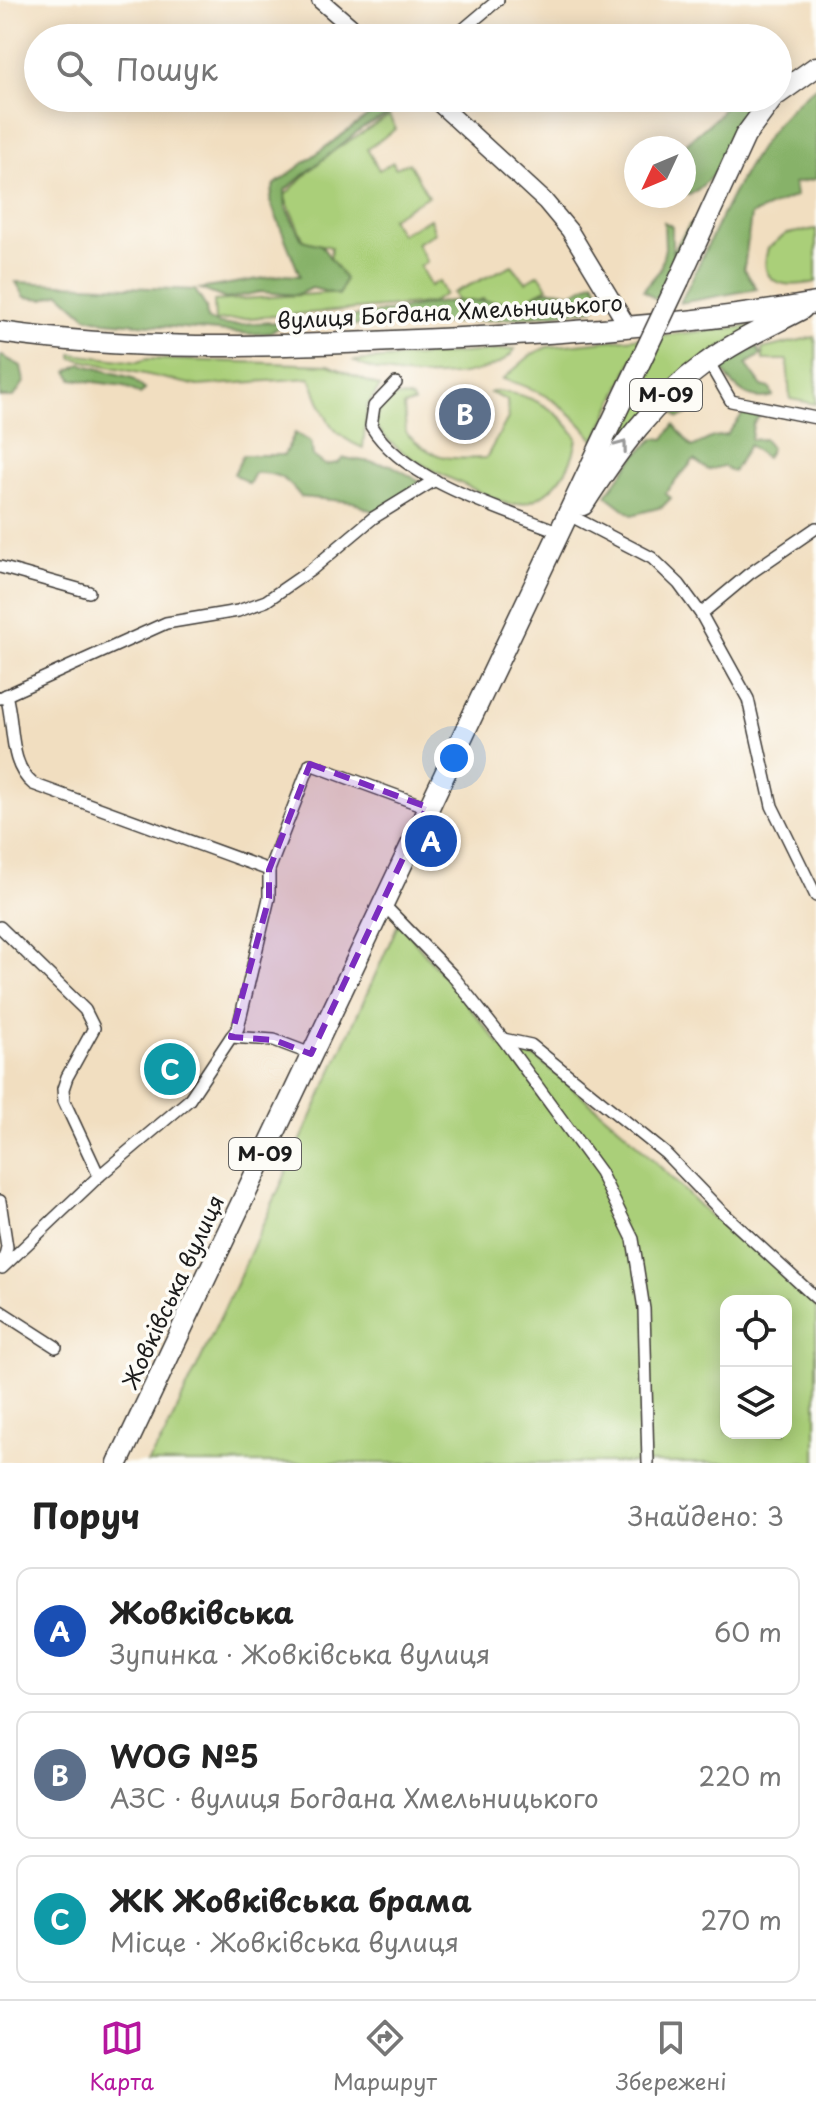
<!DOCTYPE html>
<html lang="uk">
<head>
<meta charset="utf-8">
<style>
  :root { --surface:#fff; --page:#f6f6f6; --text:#222; --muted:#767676; --line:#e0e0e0; --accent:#b5179e }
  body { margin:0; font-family:"Playpen Sans",sans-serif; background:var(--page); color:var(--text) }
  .controls { position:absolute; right:24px; bottom:24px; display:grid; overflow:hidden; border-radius:16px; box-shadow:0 4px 20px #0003 }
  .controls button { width:72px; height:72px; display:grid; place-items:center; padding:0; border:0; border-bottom:2px solid var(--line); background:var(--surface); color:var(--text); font:40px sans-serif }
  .compass { position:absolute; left:624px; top:136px; width:72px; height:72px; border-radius:50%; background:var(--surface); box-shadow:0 4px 20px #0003; rotate:226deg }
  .you { position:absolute; left:454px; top:758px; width:28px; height:28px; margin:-20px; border:6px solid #fff; border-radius:50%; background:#1a73e8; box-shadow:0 0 0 12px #1a73e833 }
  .badge { display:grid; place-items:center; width:52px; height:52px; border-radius:50%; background:var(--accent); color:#fff; font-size:26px; font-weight:700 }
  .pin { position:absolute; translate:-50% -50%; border:4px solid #fff; box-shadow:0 2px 8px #0006 }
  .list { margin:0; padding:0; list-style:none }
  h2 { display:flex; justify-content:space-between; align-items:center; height:104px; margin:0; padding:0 32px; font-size:34px }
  h2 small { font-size:26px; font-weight:400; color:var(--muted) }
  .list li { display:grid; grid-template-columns:52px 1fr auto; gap:24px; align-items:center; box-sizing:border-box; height:128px; margin:0 16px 16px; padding:0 16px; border:2px solid var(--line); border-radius:16px }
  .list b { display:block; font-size:30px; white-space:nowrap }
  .list p { margin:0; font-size:26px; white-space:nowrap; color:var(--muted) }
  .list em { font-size:26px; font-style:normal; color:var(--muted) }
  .icon { flex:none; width:44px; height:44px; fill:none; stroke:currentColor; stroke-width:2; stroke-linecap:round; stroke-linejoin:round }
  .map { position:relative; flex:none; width:816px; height:1463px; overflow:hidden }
  .search { position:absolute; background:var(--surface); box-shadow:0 4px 20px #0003; left:24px; right:24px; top:24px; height:88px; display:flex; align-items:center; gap:20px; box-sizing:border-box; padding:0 28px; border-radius:44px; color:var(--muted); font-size:30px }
  .sheet { height:536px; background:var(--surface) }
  nav { display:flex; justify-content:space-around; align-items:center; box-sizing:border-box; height:112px; border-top:2px solid var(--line); background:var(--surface); font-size:22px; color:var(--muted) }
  nav a { display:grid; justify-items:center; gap:4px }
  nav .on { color:var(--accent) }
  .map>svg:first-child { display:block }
  .green { fill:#aacf79; stroke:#63764a; stroke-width:2; fill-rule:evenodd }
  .forest { fill:#87b269; stroke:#526742; stroke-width:2 }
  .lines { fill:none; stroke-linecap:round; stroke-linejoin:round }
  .street-casing { stroke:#3c3935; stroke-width:14 }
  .secondary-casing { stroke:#3c3935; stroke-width:19 }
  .highway-casing { stroke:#3c3935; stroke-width:23 }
  .street { stroke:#fff; stroke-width:11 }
  .secondary { stroke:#fff; stroke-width:16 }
  .highway { stroke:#fff; stroke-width:20 }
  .highway-bridge-casing { stroke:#3c3935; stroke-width:23; stroke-linecap:butt }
  .highway-bridge { stroke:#fff; stroke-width:20 }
  .oneway { stroke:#999 }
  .marked { fill:#7b2cbf; fill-opacity:0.2; stroke:#7b2cbf; stroke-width:6; stroke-dasharray:16 10; stroke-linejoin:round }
  .labels { text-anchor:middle; stroke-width:7; stroke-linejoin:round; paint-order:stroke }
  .shield { fill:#fdfcf7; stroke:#605f5e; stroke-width:2 }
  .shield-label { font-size:20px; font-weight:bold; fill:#1c1c1c }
  .street-label { font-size:22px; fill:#1c1c1c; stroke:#fdfcf7 }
</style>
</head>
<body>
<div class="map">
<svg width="816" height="1463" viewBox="0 0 816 1463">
  <rect width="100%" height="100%" fill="#fdfcf7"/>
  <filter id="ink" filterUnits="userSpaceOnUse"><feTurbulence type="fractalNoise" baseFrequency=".0125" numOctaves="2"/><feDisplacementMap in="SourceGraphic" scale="16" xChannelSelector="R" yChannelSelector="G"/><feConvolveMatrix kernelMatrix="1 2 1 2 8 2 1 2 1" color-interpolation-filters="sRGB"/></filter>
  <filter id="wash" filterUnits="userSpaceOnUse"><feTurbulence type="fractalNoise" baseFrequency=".006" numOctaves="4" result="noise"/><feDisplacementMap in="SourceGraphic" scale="32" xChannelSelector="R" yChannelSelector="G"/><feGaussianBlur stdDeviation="1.8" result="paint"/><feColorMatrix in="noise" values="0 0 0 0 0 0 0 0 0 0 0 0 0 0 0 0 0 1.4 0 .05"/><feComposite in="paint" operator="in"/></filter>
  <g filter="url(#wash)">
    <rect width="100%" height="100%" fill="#f1dec0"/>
    <g class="green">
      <polygon points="389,116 396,129 367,149 379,170 393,162 395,168 409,163 428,196 391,218 400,234 430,219 435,233 417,243 427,262 420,266 430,286 439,281 445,294 431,303 215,321 214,301 329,293 331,247 304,241 284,196 325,156"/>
      <path d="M816,229V282C788,288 756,287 768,248L786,234Z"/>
      <path d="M512,265L526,282L539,274L548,287C528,297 502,319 483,299L462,306L453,293Z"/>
      <path d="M763,325L719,348L596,472L657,353L635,355L595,441C568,406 545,391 503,379L532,354L547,347Z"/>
      <polygon points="814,337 816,345 816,404 790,399 787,360 763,360 762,349"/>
      <path d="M515,349C495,384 386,382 354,361Z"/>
      <path d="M72,354L137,362L147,359L329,365L380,387L367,406L363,448C325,432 325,413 310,378L198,386L72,358Z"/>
      <path d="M494,391C529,393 559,408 577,438C572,473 545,507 507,504C466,484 399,463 375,424C378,404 390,392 412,399L414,403L404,406L406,433C435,461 447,459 486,458L508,418L507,400L490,393Z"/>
      <path d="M399,922L500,1045L538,1059L625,1132L710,1216L761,1248L816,1306V1463H147L165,1435L243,1269ZM726,1301H786V1433H726Z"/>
    </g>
    <g class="forest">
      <path d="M816,87V179L794,183L796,196L751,215L744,269L757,289L680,303C715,235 752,130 816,87Z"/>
      <polygon points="400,98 393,112 362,128 285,190 286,208 302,240 321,245 345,279 339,295 312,288 296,295 260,292 226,299 200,289 283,275 300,276 270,201 274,185 384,104"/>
      <path d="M729,98H755C740,130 721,178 689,195L684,192V148H681L719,115Z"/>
      <path d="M664,222L672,226V252L690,224H698C686,252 668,270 657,300L643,290L660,270L665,248Z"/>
      <path d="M594,281L603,298L594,309C499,322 402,328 306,324L450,301H527C541,287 553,289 572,293Z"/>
      <path d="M16,282L195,290L206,307L207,319C231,333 258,317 284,324L268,333L251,334L105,321L87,317L60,293L44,299L25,297Z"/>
      <path d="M757,347L761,355L746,364L762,386L770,388L773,396C750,404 731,387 721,366Z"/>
      <polygon points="0,355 21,366 24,382 14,397 0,397"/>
      <polygon points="81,364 132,378 145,390 140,394 124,386 72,379 68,371"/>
      <polygon points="697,385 706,395 691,412 679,418 674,413"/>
      <polygon points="748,407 762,413 753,424 751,440 764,439 771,448 766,458 749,445 733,472 723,466 708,470 694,460 665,493 671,498 662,507 632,515 606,495 636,455 655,438 664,439 674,425 692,447 713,437 727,435"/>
      <path d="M295,433L311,442L313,456L325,465L338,463L344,458L391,465L421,482L378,514L353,502L301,497C287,479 278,472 255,473L249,484L234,474L243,455H284Z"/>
    </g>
  </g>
  <g filter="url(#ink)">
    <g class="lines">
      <defs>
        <g id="street">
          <polyline points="453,38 498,0"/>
          <polyline points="708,361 731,401 816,418"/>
          <path d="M396,383L374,406L371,426C404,481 501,509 560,532"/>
          <polyline points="575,518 652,558 679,584 701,614 748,699 772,806 816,896"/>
          <polyline points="0,567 89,592"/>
          <polyline points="701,614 749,574 816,528"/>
          <path d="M6,695C15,726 8,763 33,784L269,870"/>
          <polyline points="0,698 166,623 238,611 266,601 311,570 373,518 435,480"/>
          <polyline points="383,904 452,975 503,1039 600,1172 633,1239 644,1309 648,1463"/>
          <polyline points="0,927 85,1010 94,1028 67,1077 63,1089 64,1101 99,1176"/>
          <polyline points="231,1037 238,1028 269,898 269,870 310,764 427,807"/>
          <polyline points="503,1039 531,1045 665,1153 720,1210 816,1298"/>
          <polyline points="0,1201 7,1247 2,1267"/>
          <polyline points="2,1268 99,1176 189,1100 231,1037 274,1040 311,1054"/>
          <polyline points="0,1311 56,1347"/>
        </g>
        <g id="secondary">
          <polyline points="320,0 364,38"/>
          <polyline points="433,98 545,201 570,231 628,327"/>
        </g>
        <g id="highway">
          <polyline points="778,94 816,67"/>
          <polyline points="679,280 745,136 773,98"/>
          <path d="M0,332C131,351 261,347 393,341C535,335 677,327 816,303"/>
          <path d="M583,505C618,451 653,401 706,363C735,341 770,326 802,309"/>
          <polyline points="118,1463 642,358"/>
        </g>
      </defs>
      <use href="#street" class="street-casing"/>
      <use href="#secondary" class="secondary-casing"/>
      <use href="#highway" class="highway-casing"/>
      <use href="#street" class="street"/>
      <use href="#secondary" class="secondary"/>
      <use href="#highway" class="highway"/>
      <defs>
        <polyline id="highway-bridge" points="642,358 679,280"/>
      </defs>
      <use href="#highway-bridge" class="highway-bridge-casing"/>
      <use href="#highway-bridge" class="highway-bridge"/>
    </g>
    <defs><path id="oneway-chevron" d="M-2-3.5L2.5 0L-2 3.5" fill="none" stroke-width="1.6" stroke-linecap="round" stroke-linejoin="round" transform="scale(2)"/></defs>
    <use class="oneway" href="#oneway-chevron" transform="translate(622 446) rotate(-53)"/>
  </g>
  <path class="marked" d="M310,764L427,807L311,1054L274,1040L231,1037L269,898V870Z"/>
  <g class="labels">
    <g class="shield">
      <rect x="630" y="379" width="72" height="32" rx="6"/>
      <rect x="229" y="1138" width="72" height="32" rx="6"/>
    </g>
    <g class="shield-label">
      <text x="666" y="402">М-09</text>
      <text x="265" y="1161">М-09</text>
    </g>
    <g class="street-label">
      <text transform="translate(450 312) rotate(-3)" y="8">вулиця Богдана Хмельницького</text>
      <text transform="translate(173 1292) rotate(-65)" y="8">Жовківська вулиця</text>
    </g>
  </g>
</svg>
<div class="controls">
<button><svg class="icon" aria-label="locate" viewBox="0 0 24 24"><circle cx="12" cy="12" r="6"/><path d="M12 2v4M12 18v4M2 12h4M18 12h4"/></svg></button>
<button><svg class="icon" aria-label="layers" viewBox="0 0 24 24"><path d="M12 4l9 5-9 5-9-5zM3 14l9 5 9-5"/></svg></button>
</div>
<svg class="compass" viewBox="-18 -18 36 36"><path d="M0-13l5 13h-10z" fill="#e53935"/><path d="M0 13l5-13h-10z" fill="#767676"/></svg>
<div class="you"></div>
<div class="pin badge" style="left:431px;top:841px;background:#1a4fb4">A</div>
<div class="pin badge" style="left:465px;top:414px;background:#5c6f8a">B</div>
<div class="pin badge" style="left:170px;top:1069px;background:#0f9aa8">C</div>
<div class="search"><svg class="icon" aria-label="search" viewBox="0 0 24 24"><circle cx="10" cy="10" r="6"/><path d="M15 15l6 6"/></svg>Пошук</div>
</div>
<section class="sheet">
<h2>Поруч<small>Знайдено: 3</small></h2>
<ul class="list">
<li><span class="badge" style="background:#1a4fb4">A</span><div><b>Жовківська</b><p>Зупинка · Жовківська вулиця</p></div><em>60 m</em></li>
<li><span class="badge" style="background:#5c6f8a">B</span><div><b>WOG №5</b><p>АЗС · вулиця Богдана Хмельницького</p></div><em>220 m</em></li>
<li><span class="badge" style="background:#0f9aa8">C</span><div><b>ЖК Жовківська брама</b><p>Місце · Жовківська вулиця</p></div><em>270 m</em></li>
</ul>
</section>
<nav>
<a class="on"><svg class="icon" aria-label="map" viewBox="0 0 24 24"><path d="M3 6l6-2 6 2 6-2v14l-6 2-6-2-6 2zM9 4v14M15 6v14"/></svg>Карта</a>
<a><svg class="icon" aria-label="directions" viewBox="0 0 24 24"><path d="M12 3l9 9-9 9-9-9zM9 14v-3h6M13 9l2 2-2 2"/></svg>Маршрут</a>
<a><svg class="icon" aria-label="saved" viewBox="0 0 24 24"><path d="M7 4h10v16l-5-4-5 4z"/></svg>Збережені</a>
</nav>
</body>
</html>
